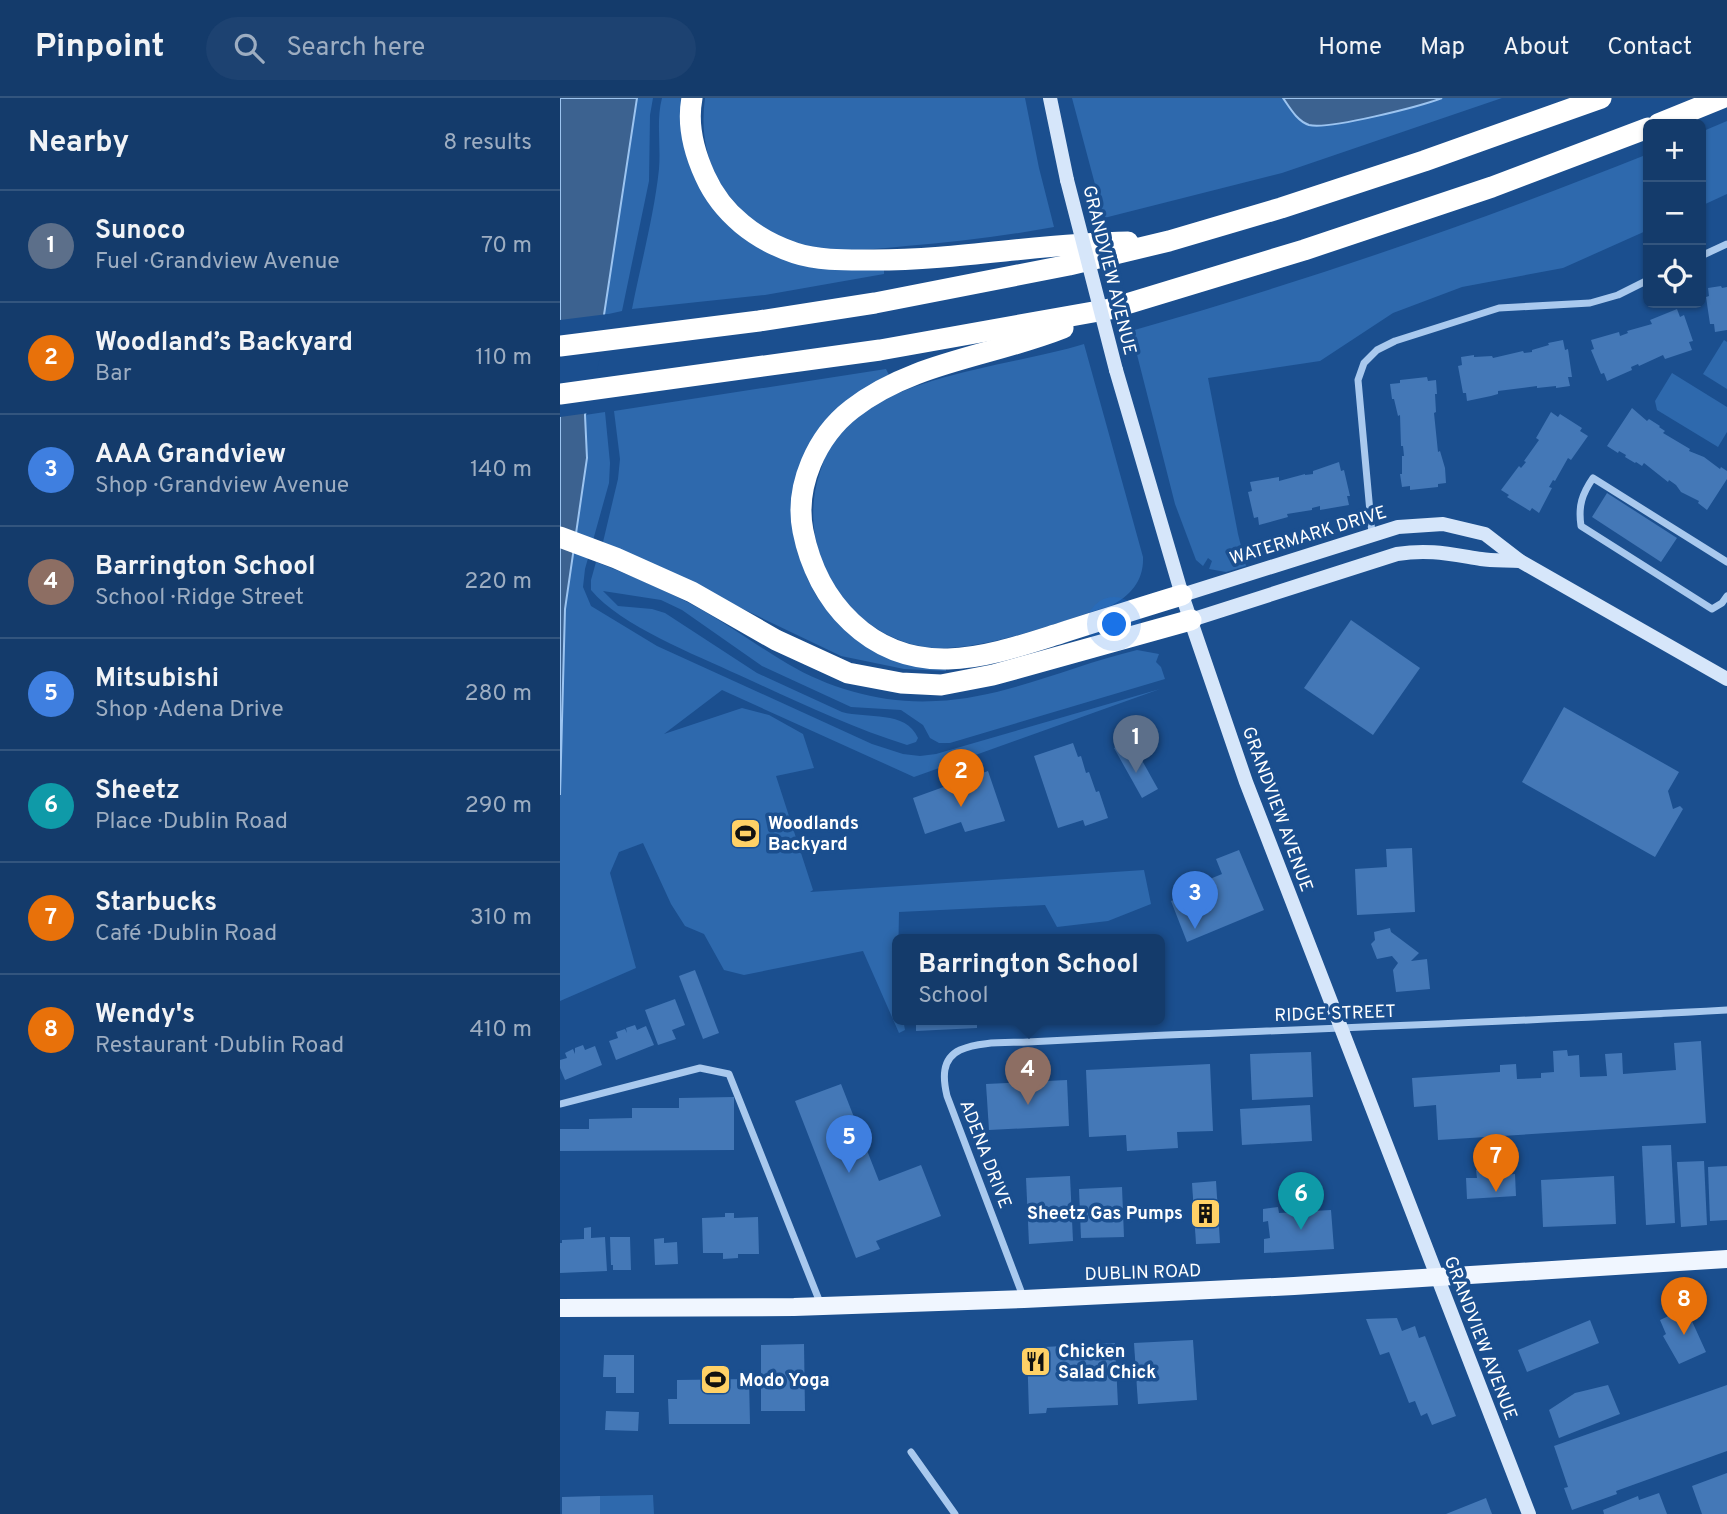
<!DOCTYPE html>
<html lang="en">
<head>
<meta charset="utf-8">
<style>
  :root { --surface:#143b6b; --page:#1d4271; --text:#f1f3f6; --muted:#9dadc1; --line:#33557e; --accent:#8abfa5 }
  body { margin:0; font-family:Overpass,sans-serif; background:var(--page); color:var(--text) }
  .controls { position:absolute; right:21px; top:21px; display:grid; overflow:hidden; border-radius:10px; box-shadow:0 2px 5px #0004 }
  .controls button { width:63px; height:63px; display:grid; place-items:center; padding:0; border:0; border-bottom:2px solid var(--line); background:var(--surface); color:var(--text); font:35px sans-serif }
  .you { position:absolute; left:555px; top:527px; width:24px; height:24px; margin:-18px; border:5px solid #fff; border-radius:50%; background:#1a73e8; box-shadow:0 0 0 10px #1a73e833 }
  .badge { display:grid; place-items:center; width:46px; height:46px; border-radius:50%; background:var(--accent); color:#fff; font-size:23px; font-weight:700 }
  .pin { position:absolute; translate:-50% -58px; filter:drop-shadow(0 2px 4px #0008) }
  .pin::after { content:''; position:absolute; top:37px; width:24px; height:21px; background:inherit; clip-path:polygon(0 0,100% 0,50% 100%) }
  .popup { position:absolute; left:332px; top:836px; width:273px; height:91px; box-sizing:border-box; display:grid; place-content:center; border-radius:10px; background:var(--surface); filter:drop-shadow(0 2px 5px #0005); font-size:23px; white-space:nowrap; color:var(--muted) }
  .popup b { font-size:26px; color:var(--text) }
  .popup::after { content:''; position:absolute; left:50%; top:100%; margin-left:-14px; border:14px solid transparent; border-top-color:var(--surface) }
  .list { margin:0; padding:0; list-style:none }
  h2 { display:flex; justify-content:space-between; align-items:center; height:91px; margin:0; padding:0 28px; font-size:30px }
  h2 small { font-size:23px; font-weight:400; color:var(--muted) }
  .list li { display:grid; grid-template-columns:46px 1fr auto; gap:21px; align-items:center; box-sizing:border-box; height:112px; padding:0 28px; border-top:2px solid var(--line) }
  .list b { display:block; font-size:26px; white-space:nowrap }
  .list p { margin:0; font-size:23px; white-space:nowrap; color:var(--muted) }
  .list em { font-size:23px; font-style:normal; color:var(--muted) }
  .icon { flex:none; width:38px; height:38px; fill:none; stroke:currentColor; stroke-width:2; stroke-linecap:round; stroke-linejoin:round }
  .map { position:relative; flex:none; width:1167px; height:1416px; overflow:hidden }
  header { display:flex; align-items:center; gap:42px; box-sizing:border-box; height:98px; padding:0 35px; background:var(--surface); border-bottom:2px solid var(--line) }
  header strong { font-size:33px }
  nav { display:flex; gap:38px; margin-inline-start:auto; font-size:24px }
  .search { width:490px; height:63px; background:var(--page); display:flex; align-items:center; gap:18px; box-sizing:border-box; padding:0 24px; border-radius:38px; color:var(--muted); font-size:26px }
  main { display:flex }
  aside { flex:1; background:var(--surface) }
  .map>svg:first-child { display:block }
  .green { fill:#2e69ad }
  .water { fill:#3c6290; stroke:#9cc4f0; stroke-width:2 }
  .pier { fill:#1b4f8f }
  .building { fill:#4478b7 }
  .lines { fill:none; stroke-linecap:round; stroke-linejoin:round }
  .street { stroke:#a9c9ee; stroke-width:7 }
  .secondary { stroke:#d6e6fa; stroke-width:14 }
  .primary { stroke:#f0f6ff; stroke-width:18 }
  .highway { stroke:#fff; stroke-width:21 }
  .secondary-bridge { stroke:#d6e6fa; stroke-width:14 }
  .labels { text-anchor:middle; stroke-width:7; stroke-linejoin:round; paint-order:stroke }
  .street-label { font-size:18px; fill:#fff; stroke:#1b4f8f }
  .poi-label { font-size:18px; font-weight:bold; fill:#fff; stroke:#1b4f8f; text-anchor:start }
</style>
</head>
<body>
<header>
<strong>Pinpoint</strong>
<div class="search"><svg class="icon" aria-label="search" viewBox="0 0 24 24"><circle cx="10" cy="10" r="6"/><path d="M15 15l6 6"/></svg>Search here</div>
<nav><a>Home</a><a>Map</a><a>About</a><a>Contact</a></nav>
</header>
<main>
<aside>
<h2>Nearby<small>8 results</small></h2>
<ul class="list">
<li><span class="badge" style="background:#5c6f8a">1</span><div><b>Sunoco</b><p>Fuel · Grandview Avenue</p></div><em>70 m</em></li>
<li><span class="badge" style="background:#e8710a">2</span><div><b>Woodland’s Backyard</b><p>Bar</p></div><em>110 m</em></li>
<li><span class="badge" style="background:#3f7fe0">3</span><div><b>AAA Grandview</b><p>Shop · Grandview Avenue</p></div><em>140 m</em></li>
<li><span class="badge" style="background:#8d6e63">4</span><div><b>Barrington School</b><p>School · Ridge Street</p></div><em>220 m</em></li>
<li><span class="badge" style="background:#3f7fe0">5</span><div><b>Mitsubishi</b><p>Shop · Adena Drive</p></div><em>280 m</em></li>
<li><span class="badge" style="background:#0f9aa8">6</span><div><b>Sheetz</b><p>Place · Dublin Road</p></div><em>290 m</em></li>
<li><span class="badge" style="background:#e8710a">7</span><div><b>Starbucks</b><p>Café · Dublin Road</p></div><em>310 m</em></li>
<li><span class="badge" style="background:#e8710a">8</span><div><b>Wendy's</b><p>Restaurant · Dublin Road</p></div><em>410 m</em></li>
</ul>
</aside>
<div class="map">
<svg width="1167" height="1416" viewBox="0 0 1167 1416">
  <rect width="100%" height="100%" fill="#1b4f8f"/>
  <g class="green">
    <polygon points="77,0 93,0 90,17 89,83 62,213 44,217"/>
    <path d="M102,0H126L165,123L324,171V176L205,197L72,211C81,165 94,118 99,71C101,47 96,23 102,0Z"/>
    <path d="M145,0H465L479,70L494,129C445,138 396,144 346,148C308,152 267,156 230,144C205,136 187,119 171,100C147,72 140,36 145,0Z"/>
    <polygon points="512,0 723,0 738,21 750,27 772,27 882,0 942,0 722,75 544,120"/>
    <polygon points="1167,23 1167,96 1141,108 1141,34"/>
    <path d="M1088,56V132L1003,170L902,189L833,215L760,263L648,280L678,436L686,468L666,474L649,471L652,463L648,460L643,468L636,462L615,406L571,233C747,183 918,124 1088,56Z"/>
    <polygon points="1164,242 1167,244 1167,291 1143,276"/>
    <path d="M524,246L583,459C584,482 571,498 550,508C501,523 415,557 365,549C285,536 234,450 260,374C263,366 265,356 269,349C278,336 291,325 303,315C356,275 459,266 524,246Z"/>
    <polygon points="326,271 329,277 265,326 240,459 247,480 257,499 275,521 386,566 386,573 344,571 281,558 43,444 58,381 60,361 54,313"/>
    <polygon points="1112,275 1167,309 1167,334 1158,349 1097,312 1095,303"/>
    <polygon points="45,314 50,365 49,385 25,471 23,489 31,508 97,548 312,646 343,656 360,658 376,656 600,591 354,679 162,592 104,636 182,610 209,617 243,636 254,670 216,678 253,792 250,794 584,772 591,806 548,823 497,829 485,807 339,814 337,921 343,921 345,932 339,935 303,853 184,877 164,872 144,836 125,828 111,806 83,745 59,754 50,775 76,870 0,903 0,697 5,511 27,360 25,317"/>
    <path d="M36,464C72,478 108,493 142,512C172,529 199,549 228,566C272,592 325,606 376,603C445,600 510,568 577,552L599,556L596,564L601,569L605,581L390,645H379L370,640L363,627L341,612L291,609L202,568L122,512L101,502L43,493L58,508L92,511L105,515L197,575L282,614C307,621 346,612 358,640L356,644L347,647C289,629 234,602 179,577C136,557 61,528 31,492V482Z"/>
    <polygon points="93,1397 94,1416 40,1416 40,1398"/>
  </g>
  <g class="water">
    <polygon points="0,0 77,0 44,217 25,317 27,360 5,511 0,697"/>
    <path d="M723,0H882C861,8 769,32 749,27C737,23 730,10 723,0Z"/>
  </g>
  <polygon class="pier" points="48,216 29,315 0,319 0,222"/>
  <g class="building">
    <polygon points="1161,188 1162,190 1167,189 1167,232 1155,234 1154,226 1150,226 1146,199 1149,198 1148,190"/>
    <polygon points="1117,211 1120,219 1124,217 1133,243 1129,244 1132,252 1105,261 1103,257 1079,268 1078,266 1071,269 1072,272 1047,283 1044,275 1041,276 1031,252 1034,251 1031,242 1059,234 1060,238 1068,235 1067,233 1092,226 1090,222"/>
    <polygon points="1003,242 1005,252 1008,251 1012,279 1008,279 1010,288 996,290 996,288 977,290 977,288 938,293 938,296 931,298 907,303 906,295 903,295 898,268 902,267 901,259 914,257 914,259 932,258 933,260 963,253 964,255 972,254 972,252 989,247 988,245"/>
    <polygon points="867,279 868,283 876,282 877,296 875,296 876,314 874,315 878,354 880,353 885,370 886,385 878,386 878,389 850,392 850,388 842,389 840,376 842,376 842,358 844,358 843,348 841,348 840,317 838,318 834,301 832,301 830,286 840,285 840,282"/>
    <polygon points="1072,310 1087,323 1089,321 1100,328 1099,329 1105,333 1103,335 1130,351 1129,353 1144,359 1160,371 1161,369 1167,373 1167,381 1147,412 1138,405 1139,403 1121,394 1116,387 1109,382 1108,384 1084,365 1082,368 1076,364 1075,365 1065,359 1066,357 1059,353 1058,355 1047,348"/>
    <polygon points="991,314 998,319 1000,316 1022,330 1020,333 1028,338 1011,362 1008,360 995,383 993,382 989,389 992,390 979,415 972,410 970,413 947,399 949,397 941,392 959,368 961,370 966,364 964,363 979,342 976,340"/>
    <polygon points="779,364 781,373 784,372 790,398 787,398 789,407 760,412 760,408 752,410 752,412 727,416 728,419 699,427 698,419 694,420 688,394 692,393 690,384 719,379 719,383 745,376 745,377 753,376 753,373"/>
    <polygon points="1047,395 1117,440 1101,464 1032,419"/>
    <polygon points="791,522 860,570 813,637 744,590"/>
    <polygon points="1004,609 1119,674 1108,693 1113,711 1120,708 1123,711 1095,759 962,684"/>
    <polygon points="570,641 598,691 582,700 554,650"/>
    <polygon points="513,645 518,659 521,658 526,675 529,674 536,694 539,693 548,720 525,728 523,722 498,730 474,658"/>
    <polygon points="428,673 445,723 405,734 401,724 365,736 353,700"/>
    <polygon points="852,750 855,814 797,817 795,771 827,769 826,751"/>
    <polygon points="679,752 704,812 627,844 611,803 630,795 628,790 662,776 656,761"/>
    <polygon points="830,830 831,834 859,855 851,863 867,861 870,891 836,894 833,872 838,865 832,858 817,861 811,846 815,842 814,834"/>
    <polygon points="135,872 159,935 143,941 119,878"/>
    <polygon points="115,901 125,927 112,932 116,941 98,947 85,912"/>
    <polygon points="356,921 417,921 417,930 356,933"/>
    <polygon points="75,927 77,932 86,928 94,947 56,962 49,943 58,940 56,934 65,931 67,935 66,930"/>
    <polygon points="1141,943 1146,1025 878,1042 876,1007 854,1009 852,980 940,974 940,967 956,966 957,981 981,980 981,975 994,974 993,953 1007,952 1008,958 1019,957 1020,979 1047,978 1045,956 1062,955 1063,976 1116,972 1114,945"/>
    <polygon points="23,947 25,952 35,948 42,967 5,982 0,970 0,962 7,960 5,955 13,951 15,956 15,950"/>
    <polygon points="751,954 753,999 692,1002 690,956"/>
    <polygon points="650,966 653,1033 617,1034 618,1050 567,1053 566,1037 529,1039 526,972"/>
    <polygon points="507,982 509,1028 429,1032 426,986"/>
    <polygon points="281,986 319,1083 361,1067 381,1118 316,1143 320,1151 296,1160 235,1003"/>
    <polygon points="174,999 174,1052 0,1053 0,1031 29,1031 29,1021 72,1020 72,1010 119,1010 119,1000"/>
    <polygon points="750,1007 752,1043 682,1047 680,1011"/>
    <polygon points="1111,1047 1115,1125 1086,1127 1082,1048"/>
    <polygon points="1144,1063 1147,1127 1121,1129 1117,1064"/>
    <polygon points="1167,1068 1167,1122 1150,1123 1148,1069"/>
    <polygon points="928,1071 928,1078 955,1076 956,1098 907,1101 906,1080 917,1080 916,1072"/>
    <polygon points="510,1078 513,1143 469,1146 466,1080"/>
    <polygon points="1054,1078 1056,1126 983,1129 981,1082"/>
    <polygon points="656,1083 660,1145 636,1146 632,1085"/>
    <polygon points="562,1089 564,1139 521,1140 519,1091"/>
    <polygon points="718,1109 719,1115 771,1112 774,1151 704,1155 704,1141 710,1140 708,1123 703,1124 703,1111"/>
    <polygon points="165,1115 174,1115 174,1120 198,1119 199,1156 178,1156 178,1160 163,1161 163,1155 143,1155 142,1120 165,1119"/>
    <polygon points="31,1129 31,1140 45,1139 47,1173 0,1175 0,1145 2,1145 2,1142 24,1141 24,1130"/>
    <polygon points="50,1139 70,1139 71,1172 53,1172 53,1167 51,1167"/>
    <polygon points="104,1140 104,1145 117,1144 118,1166 95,1167 94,1141"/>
    <polygon points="1126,1210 1146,1254 1119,1266 1103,1238 1106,1236 1100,1222"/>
    <polygon points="837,1220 842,1233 855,1228 859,1240 865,1238 896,1318 872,1327 867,1315 861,1318 855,1303 849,1305 829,1254 820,1257 806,1221"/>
    <polygon points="1030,1222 1039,1245 967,1274 958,1252"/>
    <polygon points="633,1242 637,1302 578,1306 574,1245"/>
    <polygon points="555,1245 558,1307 487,1310 486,1315 469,1316 467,1250"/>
    <polygon points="244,1246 245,1313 201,1313 201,1247"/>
    <polygon points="44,1257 74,1257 74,1295 56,1295 56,1279 43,1279"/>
    <polygon points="189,1281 190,1326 109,1326 108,1301 117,1301 117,1282"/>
    <polygon points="1048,1287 1060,1316 999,1340 989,1312 1015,1295"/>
    <polygon points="1167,1287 1167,1353 1056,1393 1057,1396 1012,1412 1004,1390 1008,1389 994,1348"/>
    <polygon points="46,1313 79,1314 78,1333 45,1332"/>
    <polygon points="1167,1375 1167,1416 1142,1416 1132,1388"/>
    <polygon points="1099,1395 1107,1416 1044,1416 1043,1412 1078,1398 1079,1402"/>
    <polygon points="40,1398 40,1416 2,1416 2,1399"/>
    <polygon points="926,1400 932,1416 886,1416"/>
  </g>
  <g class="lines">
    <g class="street">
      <polyline points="1141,158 1167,146"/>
      <polyline points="812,436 798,282 804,265 817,252 835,243 939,210 1030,205 1058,197 1088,182"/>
      <path d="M1167,464L1033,380C1022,396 1018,408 1021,428L1152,511L1162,505L1167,498"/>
      <polyline points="0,1006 140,970 169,976 261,1207"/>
      <path d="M464,1201L387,998C383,981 381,961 400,952C420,943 447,945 468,944C507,942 546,940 585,938C779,930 973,923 1167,912"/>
      <polyline points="351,1354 395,1416"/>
    </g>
    <g class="secondary">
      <polyline points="490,0 507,82"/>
      <polyline points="556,272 622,497 686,684 969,1416"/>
      <polyline points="622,497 838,429 883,426 925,436 960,463 1167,581"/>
      <path d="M631,522L837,456C869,451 889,456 921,461C933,463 947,462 960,463"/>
    </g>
    <polyline class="primary" points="0,1210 234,1209 464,1201 734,1188 1167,1161"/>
    <g class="highway">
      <path d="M132,0C127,26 134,54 145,78C162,116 196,142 235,155C259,163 288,162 314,162C399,162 483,145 568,144"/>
      <polyline points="1098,26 1162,0"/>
      <path d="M503,230C433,258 352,264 292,311C257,338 234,388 243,433C257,504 310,563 388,561C426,560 466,546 501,535C542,522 582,509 622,497"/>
      <polyline points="0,248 199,223 315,205 509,167 609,143 721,110 864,63 1041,0"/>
      <polyline points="0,296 320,252 550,211 744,152 932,89 1088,30"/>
      <polyline points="0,439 56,460 132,494 216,542 288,575 341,585 381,587 433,577 631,522"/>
    </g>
    <polyline class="secondary-bridge" points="507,82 556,272"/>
  </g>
  <defs>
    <symbol id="stadium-square" viewBox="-11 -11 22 22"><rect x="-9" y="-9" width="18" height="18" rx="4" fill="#ffd166" stroke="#1b4f8f"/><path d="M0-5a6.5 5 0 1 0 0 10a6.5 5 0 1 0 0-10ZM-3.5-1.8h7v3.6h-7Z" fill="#111"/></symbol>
    <symbol id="building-square" viewBox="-11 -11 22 22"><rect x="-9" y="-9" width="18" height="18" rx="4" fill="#ffd166" stroke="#1b4f8f"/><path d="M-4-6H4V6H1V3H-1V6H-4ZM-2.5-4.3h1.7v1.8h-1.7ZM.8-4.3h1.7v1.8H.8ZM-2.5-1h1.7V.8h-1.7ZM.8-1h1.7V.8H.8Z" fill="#111"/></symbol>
    <symbol id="restaurant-square" viewBox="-11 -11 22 22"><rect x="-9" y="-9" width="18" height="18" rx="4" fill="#ffd166" stroke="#1b4f8f"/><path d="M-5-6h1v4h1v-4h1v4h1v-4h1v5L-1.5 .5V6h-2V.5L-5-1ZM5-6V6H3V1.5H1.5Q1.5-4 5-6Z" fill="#111"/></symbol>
  </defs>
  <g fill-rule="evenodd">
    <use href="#stadium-square" x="168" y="718" width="35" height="35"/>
    <use href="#building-square" x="628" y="1098" width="35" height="35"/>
    <use href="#restaurant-square" x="458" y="1246" width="35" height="35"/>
    <use href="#stadium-square" x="138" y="1264" width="35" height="35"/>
  </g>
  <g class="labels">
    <g class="street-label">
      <text transform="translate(550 172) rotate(76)" y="6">GRANDVIEW AVENUE</text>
      <text transform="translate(748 437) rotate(-17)" y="6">WATERMARK DRIVE</text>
      <text transform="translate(718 711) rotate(70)" y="6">GRANDVIEW AVENUE</text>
      <text transform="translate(775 915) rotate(-2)" y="6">RIDGE STREET</text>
      <text transform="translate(426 1056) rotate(69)" y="6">ADENA DRIVE</text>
      <text transform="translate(583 1174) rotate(-2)" y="6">DUBLIN ROAD</text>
      <text transform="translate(921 1240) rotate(69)" y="6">GRANDVIEW AVENUE</text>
    </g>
    <g class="poi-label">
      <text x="208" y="731">Woodlands<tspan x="208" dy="21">Backyard</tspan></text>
      <text x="623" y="1121" text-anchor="end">Sheetz Gas Pumps</text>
      <text x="498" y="1259">Chicken<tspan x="498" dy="21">Salad Chick</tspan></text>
      <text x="179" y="1288">Modo Yoga</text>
    </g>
  </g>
</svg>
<div class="controls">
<button>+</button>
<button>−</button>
<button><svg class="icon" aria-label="locate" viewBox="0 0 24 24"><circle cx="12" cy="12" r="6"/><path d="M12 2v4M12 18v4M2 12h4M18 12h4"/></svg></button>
</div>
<div class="you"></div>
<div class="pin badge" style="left:576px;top:675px;background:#5c6f8a">1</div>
<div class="pin badge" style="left:401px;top:709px;background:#e8710a">2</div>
<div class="pin badge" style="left:635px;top:831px;background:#3f7fe0">3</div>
<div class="pin badge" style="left:468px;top:1007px;background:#8d6e63">4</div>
<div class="popup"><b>Barrington School</b>School</div>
<div class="pin badge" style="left:289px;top:1075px;background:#3f7fe0">5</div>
<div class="pin badge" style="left:741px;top:1132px;background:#0f9aa8">6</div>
<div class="pin badge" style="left:936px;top:1094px;background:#e8710a">7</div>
<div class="pin badge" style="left:1124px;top:1237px;background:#e8710a">8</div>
</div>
</main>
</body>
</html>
